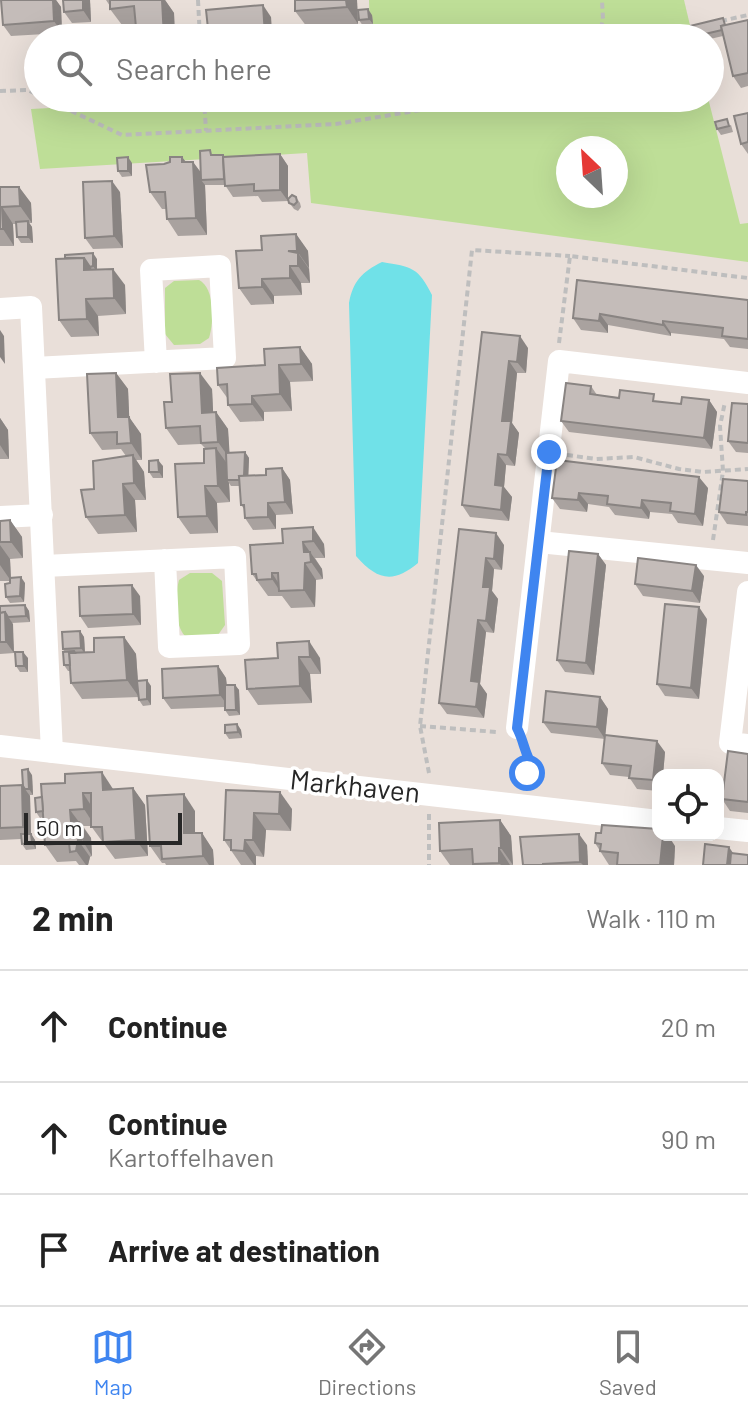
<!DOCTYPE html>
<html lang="en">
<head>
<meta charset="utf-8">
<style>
  :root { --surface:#fff; --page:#f6f6f6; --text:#222; --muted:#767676; --line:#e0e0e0; --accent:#3f85f0 }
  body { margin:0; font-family:Barlow,sans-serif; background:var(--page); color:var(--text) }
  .controls { position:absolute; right:24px; bottom:24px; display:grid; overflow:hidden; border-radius:16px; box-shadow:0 8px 32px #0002 }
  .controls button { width:72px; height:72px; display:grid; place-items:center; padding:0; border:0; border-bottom:2px solid var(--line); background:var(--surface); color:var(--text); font:40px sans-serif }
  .compass { position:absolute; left:556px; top:136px; width:72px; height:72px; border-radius:50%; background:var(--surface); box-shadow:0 8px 32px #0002; rotate:335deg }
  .scale { position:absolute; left:24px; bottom:20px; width:158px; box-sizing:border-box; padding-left:8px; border:4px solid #272727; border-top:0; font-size:22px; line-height:28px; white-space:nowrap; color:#272727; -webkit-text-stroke:6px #fff; paint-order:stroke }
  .stop { position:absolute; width:24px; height:24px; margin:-18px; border:6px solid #3f85f0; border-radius:50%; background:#fff }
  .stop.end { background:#3f85f0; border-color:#fff; box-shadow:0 2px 8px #0008 }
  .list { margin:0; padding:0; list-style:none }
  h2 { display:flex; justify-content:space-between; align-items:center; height:104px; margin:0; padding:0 32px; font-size:34px }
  h2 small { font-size:26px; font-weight:400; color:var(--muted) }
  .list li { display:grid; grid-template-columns:52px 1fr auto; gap:24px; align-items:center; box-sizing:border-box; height:112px; padding:0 32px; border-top:2px solid var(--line) }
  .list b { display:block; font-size:30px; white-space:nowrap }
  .list p { margin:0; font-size:26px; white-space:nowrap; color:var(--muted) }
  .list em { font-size:26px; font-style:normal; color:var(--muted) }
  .icon { flex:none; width:44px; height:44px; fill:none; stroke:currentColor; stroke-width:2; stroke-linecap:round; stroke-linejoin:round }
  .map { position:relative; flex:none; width:748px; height:865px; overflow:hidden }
  .search { position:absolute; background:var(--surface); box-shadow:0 8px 32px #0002; left:24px; right:24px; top:24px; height:88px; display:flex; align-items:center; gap:20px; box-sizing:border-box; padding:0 28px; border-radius:44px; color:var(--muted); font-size:30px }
  .sheet { height:440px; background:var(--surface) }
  nav { display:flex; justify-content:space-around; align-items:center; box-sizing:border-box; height:112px; border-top:2px solid var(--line); background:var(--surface); font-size:22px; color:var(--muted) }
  nav a { display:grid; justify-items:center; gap:4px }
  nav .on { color:var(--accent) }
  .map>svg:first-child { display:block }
  .green { fill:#bede97; fill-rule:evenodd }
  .water { fill:#70e1e8 }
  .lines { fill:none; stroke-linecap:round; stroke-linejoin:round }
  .path { stroke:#bebebe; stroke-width:4; stroke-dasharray:6 4; stroke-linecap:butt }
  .minor { stroke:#fff; stroke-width:22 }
  .wall { fill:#a9a29f }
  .shaded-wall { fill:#898482 }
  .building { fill:#c4bcb9; stroke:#898482; stroke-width:2 }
  .route { stroke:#3f85f0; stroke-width:10 }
  .labels { text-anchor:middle; stroke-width:7; stroke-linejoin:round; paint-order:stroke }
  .street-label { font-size:28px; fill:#272727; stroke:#fff }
</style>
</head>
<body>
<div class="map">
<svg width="748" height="865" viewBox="0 0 748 865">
  <rect width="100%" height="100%" fill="#e9dfd9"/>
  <g class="green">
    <polygon points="369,0 684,0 693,38 370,38"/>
    <path d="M236,98H708L740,224L748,223V262L311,203L307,153L40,169L31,109ZM568,148H616V196H568Z"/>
    <path d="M199,280C215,288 214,322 209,338L200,344L174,345L165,334V288L174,281Z"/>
    <path d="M190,573H212L222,581L225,625L218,635L185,636C174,625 175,595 179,580Z"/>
  </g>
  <path class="water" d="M382,262C412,267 418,267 432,295L418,563C393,584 377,580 356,556L349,303C353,281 362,272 382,262Z"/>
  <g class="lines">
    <g class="path">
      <polyline points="198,0 200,38"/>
      <polyline points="721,21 748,15"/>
      <polyline points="598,38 603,20 602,0"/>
      <polyline points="612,38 623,33 692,27"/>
      <polyline points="0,91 28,90 38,95"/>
      <polyline points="44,98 122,135 336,124 451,105 473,98"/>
      <polyline points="204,98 206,131"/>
      <polyline points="559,343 570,256 748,278"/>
      <polyline points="567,455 596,459 634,457 679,469 703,472 748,469"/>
      <polyline points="713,540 723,471 720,426 725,402"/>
      <polyline points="420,726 497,732"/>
      <polyline points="429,773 420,726 472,250 570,256"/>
      <polyline points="518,784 532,765 524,751 524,747"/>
      <polyline points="429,814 429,865"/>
    </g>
    <g class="minor">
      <polyline points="0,309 31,307 52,752"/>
      <polyline points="34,368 225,358 220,266 151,270 156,362"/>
      <polyline points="0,517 42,515"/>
      <polyline points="539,542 748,563"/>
      <polyline points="44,566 235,557 239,644 169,647 165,560"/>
      <polyline points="748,592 730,743 748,745"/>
      <polyline points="517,728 559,361 748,383"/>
      <polyline points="0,746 658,821"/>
      <polyline points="718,828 748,831"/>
    </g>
  </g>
  <g class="wall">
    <polygon points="1,0 56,0 61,7 62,33 11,36 3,25"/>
    <polygon points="90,0 91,22 72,23 64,12"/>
    <polygon points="106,0 165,0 174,13 175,38 137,38 135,24 122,25 110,9 110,6"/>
    <polygon points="295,0 357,0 358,24 307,27 295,11"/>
    <polygon points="372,15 373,24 363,26 359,20"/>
    <polygon points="271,17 272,38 209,38"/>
    <polygon points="748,20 748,86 741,88 733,76 723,36 710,39 710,38 693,38 690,26 728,24"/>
    <polygon points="93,98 105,98 104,106 97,105"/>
    <polygon points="748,113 748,154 741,144"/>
    <polygon points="731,125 733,132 721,135 717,129"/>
    <polygon points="280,154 288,166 288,199 296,197 300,203 301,207 298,211 294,209 288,201 262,202 258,196 233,197 225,185 205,185 207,235 178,236 167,219 166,209 162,209 150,192 164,164 182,157 186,162 193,162 201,173 214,155 224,157"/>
    <polygon points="132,163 132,176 122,177 118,171"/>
    <polygon points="0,187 19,187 31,203 32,223 29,223 32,227 33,243 21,243 17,237 16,224 13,224 14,246 0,246"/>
    <polygon points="120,192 123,248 93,249 85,238"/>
    <polygon points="296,234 308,251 310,283 301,283 302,295 274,296 274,304 251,305 239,288 262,250"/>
    <polygon points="56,259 97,259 97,270 125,285 126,314 98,316 99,336 71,337 59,320"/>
    <polygon points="577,280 748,300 748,349 730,347 724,339 671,333 671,336 608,325 608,333 581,330 573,318"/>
    <polygon points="482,332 528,348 526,373 517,373 512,423 519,433 515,466 506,465 504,487 512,497 509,521 470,517 462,505"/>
    <polygon points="300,347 312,364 313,381 290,382 292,411 264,412 264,421 240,422 228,405 228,399 218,385 265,365"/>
    <polygon points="116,373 128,389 129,417 141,434 142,460 136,460 144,472 146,500 135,500 137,532 98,534 86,517 94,489 126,456 121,449 102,450 90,433"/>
    <polygon points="591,386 597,395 681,404 709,400 717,412 712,449 569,432 561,421"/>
    <polygon points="212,389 213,413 216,412 228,429 229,453 245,452 249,458 248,476 266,475 282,468 290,480 293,514 276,515 276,529 253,530 245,518 245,510 241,505 240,486 231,486 229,483 230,502 217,503 218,533 190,534 178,517 204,463 205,448 201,444 178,445 166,428 172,402"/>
    <polygon points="748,404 748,453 736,452 728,441"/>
    <polygon points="0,418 8,430 9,459 0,459"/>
    <polygon points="557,460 708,488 703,526 678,523 672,514 650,512 649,519 615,515 609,507 588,504 587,512 560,509 552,498"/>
    <polygon points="163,466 163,478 153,478 149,472"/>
    <polygon points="748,481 748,526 727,524 719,512"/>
    <polygon points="10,520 22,537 23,558 10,559 11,578 25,583 24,602 10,603 6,597 10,581 0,581 0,521"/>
    <polygon points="282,529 324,544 325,558 315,558 322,569 323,579 316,580 315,607 291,608 282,596 268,596 252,574 283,543"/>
    <polygon points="459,529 504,545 502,570 494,569 492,591 498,599 494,633 486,632 480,684 487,694 484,718 447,714 439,703"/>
    <polygon points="598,554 606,565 594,675 565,672 557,660"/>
    <polygon points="704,576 700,603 643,596 635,584"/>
    <polygon points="140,596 141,625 88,628 80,616"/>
    <polygon points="25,605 29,611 30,622 12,623 14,653 0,654 0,606"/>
    <polygon points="707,619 699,699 665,696 657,684"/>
    <polygon points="80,631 84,637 85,652 94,652 124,637 136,654 138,681 151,686 151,705 143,706 139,700 139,697 82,699 71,683 70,671 68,671 64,665 64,651 63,649"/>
    <polygon points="277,643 320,658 321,674 310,674 312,703 258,705 247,689 278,658"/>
    <polygon points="28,658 28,672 20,672 16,666"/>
    <polygon points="218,666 226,678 227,685 235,685 239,690 240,715 229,716 225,710 225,707 171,709 163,698"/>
    <polygon points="600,697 608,709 605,735 665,752 663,775 658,775 658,791 637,789 629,777 610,775 602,763 605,739 551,733 543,722"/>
    <polygon points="237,724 241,730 242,738 229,739 225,733"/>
    <polygon points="748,754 748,813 730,811 722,799"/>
    <polygon points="32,775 33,795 30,795 31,834 35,840 36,849 26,850 22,844 21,839 0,840 0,786 22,785"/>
    <polygon points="133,788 145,805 148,856 115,859 91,826 83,826 91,838 92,856 90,857 88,865 79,865 76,861 57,862 45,845 43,817 40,818 36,812 35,798"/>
    <polygon points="226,790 292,809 291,831 266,830 264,857 256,856 256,865 241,865 224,840"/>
    <polygon points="195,811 195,833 202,833 213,850 214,865 166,865 165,863 162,863 150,846"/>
    <polygon points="500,820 511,836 513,865 450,865 440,851"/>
    <polygon points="595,843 675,846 674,865 609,865"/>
    <polygon points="587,845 588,865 523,865"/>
  </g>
  <g class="shaded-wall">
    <polygon points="53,0 56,0 61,7 62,33 54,21"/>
    <polygon points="83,0 90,0 91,22 83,10"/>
    <polygon points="162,0 165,0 174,13 175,38 164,38"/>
    <polygon points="346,0 357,0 358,24 347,7"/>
    <polygon points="263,5 271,17 272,38 267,38 265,35"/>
    <polygon points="368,9 372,15 373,24 369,19"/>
    <polygon points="286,27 290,33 290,38 287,38"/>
    <polygon points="280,154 288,166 288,201 280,190"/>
    <polygon points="128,157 132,163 132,176 128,171"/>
    <polygon points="182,157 194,173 193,162 205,178 201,180 205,185 207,235 196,218"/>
    <polygon points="112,181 120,192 123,248 114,236"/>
    <polygon points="19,187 31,203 32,223 20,206"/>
    <polygon points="2,207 13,224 14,246 3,229"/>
    <polygon points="28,221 32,227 33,243 28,237"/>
    <polygon points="296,234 308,251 309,268 297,251"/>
    <polygon points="93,253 97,259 97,272 93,266"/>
    <polygon points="298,253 309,269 310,283 298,266"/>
    <polygon points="84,258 95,274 84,270"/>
    <polygon points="290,266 301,283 302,295 290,278"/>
    <polygon points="113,269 125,285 126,314 114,298"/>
    <polygon points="262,279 274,296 274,304 262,287"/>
    <polygon points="86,299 98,316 99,336 87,319"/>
    <polygon points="600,314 608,325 608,333 599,321"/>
    <polygon points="663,321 671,333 671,336 663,325"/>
    <polygon points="0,330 4,336 5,364 0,357"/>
    <polygon points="520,336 528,348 526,373 517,362"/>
    <polygon points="300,347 312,364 313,381 301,364"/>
    <polygon points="509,361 517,373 512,423 519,433 515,466 507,455 502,421"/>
    <polygon points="279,365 290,382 292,411 280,394"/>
    <polygon points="116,373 128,389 130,434 118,417"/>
    <polygon points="200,373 212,389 214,430 202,413"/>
    <polygon points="252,396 264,412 264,421 252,404"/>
    <polygon points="709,400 717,412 712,449 704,438"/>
    <polygon points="216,412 228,429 230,459 218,442"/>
    <polygon points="129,417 141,434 142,460 131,443"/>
    <polygon points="0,418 8,430 9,459 0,445"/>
    <polygon points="216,448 228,465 227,480 229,483 230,502 218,486"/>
    <polygon points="245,452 249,458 248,485 244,479"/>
    <polygon points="498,454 506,465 504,487 512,497 509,521 501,510 495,485"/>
    <polygon points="133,455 144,472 146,500 134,483"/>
    <polygon points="158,460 163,466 163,478 159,472"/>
    <polygon points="282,468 290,480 293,514 285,502"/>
    <polygon points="699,477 708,488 703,526 695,514"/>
    <polygon points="123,484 135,500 137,532 125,515"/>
    <polygon points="205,486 217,503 218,533 207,516"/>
    <polygon points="579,493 588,504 587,512 578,500"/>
    <polygon points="642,500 650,512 649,519 641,508"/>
    <polygon points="268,503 276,515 276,529 268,517"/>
    <polygon points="10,520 22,537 23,558 11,542"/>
    <polygon points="313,527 324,544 325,558 313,541"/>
    <polygon points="496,533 504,545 502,570 494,559"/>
    <polygon points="303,542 322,569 323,579 304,552"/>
    <polygon points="0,545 10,559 11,581 0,565"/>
    <polygon points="598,554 606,565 594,675 586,663"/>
    <polygon points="486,558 494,569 492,591 498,599 494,633 486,621 483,587"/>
    <polygon points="305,563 316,580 315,607 304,590"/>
    <polygon points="696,565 704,576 700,603 692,591"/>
    <polygon points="272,573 283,590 280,591 272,579"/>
    <polygon points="21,577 25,583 24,602 20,596"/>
    <polygon points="132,585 140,596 141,625 133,614"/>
    <polygon points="25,605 29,611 30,622 26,616"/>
    <polygon points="699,607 707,619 699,699 691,688"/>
    <polygon points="5,612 13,624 14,653 6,642"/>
    <polygon points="478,620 486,632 480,684 487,694 484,718 476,707 471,681"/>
    <polygon points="80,631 84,637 85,654 81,648"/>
    <polygon points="124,637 136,654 139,697 127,680"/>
    <polygon points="309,641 320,658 321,674 310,657"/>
    <polygon points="23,652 28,658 28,672 24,666"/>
    <polygon points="299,657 310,674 312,703 300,686"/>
    <polygon points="218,666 226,678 228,706 220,695"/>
    <polygon points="147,680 151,686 151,705 147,699"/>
    <polygon points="235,685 239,690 240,715 236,710"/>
    <polygon points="600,697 608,709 605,739 597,727"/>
    <polygon points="237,724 241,730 242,738 238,732"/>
    <polygon points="657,741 665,752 663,775 658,775 658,787 653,780"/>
    <polygon points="28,769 32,775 33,795 29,789"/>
    <polygon points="102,772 113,789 103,790"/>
    <polygon points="22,785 30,796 31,839 23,827"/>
    <polygon points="133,788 145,805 148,856 136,840"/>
    <polygon points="280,792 292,809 291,831 279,814"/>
    <polygon points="83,793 94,810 95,826 84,809"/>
    <polygon points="184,794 195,811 195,850 184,833"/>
    <polygon points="70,810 91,838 92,856 71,822"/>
    <polygon points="254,813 266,830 264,857 253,840"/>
    <polygon points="500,820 511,836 513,865 501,848"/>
    <polygon points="202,833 213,850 214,865 209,865 203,856"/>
    <polygon points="31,834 35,840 36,849 32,843"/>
    <polygon points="579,834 587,845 588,865 583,865 580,862"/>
    <polygon points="663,835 668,835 675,846 674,865 660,865"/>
    <polygon points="78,840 90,857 88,865 86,865 76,851"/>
    <polygon points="245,840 256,856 256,865 254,865 244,851"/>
    <polygon points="729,847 737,859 736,865 727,865"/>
    <polygon points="499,848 510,865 501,865 499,863"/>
  </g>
  <g class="building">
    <polygon points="1,0 53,0 54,21 3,25"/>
    <polygon points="63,0 83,0 83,10 64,12"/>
    <polygon points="110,0 162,0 164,38 137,38 134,6 110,9"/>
    <polygon points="295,0 346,0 347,7 295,11"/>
    <polygon points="263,5 265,35 234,38 209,38 206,10"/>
    <polygon points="368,9 369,19 359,20 358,10"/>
    <polygon points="723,18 725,25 721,26 722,30 692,37 690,26"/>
    <polygon points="748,20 748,73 733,76 721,26"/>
    <polygon points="286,27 287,38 273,38 273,28"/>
    <polygon points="748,113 748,142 741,144 734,116"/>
    <polygon points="727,119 729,126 717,129 715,122"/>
    <polygon points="210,150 211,155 223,155 224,179 201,180 200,151"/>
    <polygon points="280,154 280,190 254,191 254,184 225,186 223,157"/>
    <polygon points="128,157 128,171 118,171 117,158"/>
    <polygon points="170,157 182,157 182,162 193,162 196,218 167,219 165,192 150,192 146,165 164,164 170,162"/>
    <polygon points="112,181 114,236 85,238 83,182"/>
    <polygon points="0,187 19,187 20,206 2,207 3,229 0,229"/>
    <polygon points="292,195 296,197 297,202 294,205 289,203 288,199"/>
    <polygon points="28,221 28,237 17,237 16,222"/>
    <polygon points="296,234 297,251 288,251 298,253 298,266 290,266 290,278 262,279 262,287 239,288 236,251 262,250 261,236"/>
    <polygon points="93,253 93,266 90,267 84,258 65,258 65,255"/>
    <polygon points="84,258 84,270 113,269 114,298 86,299 87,319 59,320 56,259"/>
    <polygon points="577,280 748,300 748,339 722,336 723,328 663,321 663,325 600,314 599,321 573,318"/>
    <polygon points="482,332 520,336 517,362 509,361 502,421 511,421 507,455 498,454 495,485 503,486 501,510 462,505"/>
    <polygon points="300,347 301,364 279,365 280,394 252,396 252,404 228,405 227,384 218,385 217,368 265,365 264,349"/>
    <polygon points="116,373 118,417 129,417 131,443 117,444 117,432 90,433 87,374"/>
    <polygon points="200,373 202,413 216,412 218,442 201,443 200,426 166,428 164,402 172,402 170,374"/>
    <polygon points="566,383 591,386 590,394 619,398 620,390 654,394 653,401 681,404 682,397 709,400 704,438 561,421"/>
    <polygon points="732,403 748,404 748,443 728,441"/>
    <polygon points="216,448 218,486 205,486 207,516 178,517 175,464 204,463 204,449"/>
    <polygon points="245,452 244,476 239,476 240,480 227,480 226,453"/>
    <polygon points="133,455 134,483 123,484 125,515 86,517 81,490 94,489 93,461"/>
    <polygon points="158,460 159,472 149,472 149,461"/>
    <polygon points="557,460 699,477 695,514 670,511 671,503 642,500 641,508 607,504 608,496 579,493 578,500 552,498"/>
    <polygon points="282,468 285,502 268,503 268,517 245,518 244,505 241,505 239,476 266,475 266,469"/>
    <polygon points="723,479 748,481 748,512 746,512 746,515 719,512"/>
    <polygon points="10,520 11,542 0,542 0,521"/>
    <polygon points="313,527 313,541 303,542 304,552 310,552 311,562 305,563 304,590 279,591 278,573 272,573 272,579 257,580 256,574 252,574 250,545 283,543 282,529"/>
    <polygon points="459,529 496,533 494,559 486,558 483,587 490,587 486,621 478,620 471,681 479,682 476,707 439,703"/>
    <polygon points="569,551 598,554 586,663 557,660"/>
    <polygon points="638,558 696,565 692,591 635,584"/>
    <polygon points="21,577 20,596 6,597 5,584 10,583 10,578"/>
    <polygon points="132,585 133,614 80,616 79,587"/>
    <polygon points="665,604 699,607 691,688 657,684"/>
    <polygon points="25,605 26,616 8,617 5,612 0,613 0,606"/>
    <polygon points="5,612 6,642 0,642 0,613"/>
    <polygon points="80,631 81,648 63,649 62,632"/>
    <polygon points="124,637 127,680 71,683 69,653 94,652 94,638"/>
    <polygon points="309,641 310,657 299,657 300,686 247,689 245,660 278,658 277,643"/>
    <polygon points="74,651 75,653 69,653 70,665 64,665 63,652"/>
    <polygon points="15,652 23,652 24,666 16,666"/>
    <polygon points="218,666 220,695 163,698 162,669"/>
    <polygon points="147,680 147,699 139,700 137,681"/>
    <polygon points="225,685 235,685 236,710 225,710"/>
    <polygon points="546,691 600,697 597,727 543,722"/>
    <polygon points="237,724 238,732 225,733 225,725"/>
    <polygon points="605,735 657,741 653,780 629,778 631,766 602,763"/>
    <polygon points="728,751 748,754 748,802 722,799"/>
    <polygon points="28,769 29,789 25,789 23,786 22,770"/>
    <polygon points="102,772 103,790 133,788 136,840 103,842 102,827 91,827 91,793 83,793 84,809 70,810 71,822 79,822 81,840 78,840 76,851 70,852 69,843 45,845 41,784 65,783 65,774"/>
    <polygon points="22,785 23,827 0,828 0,786"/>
    <polygon points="226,790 280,792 279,814 254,813 253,840 245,840 244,851 231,850 231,840 224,840"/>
    <polygon points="184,794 184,833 202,833 203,856 162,859 161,846 150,846 147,796"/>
    <polygon points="42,797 43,811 36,812 35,798"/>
    <polygon points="500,820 501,848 499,848 499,863 473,864 472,849 440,851 439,823"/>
    <polygon points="602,825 658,829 658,835 663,835 660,865 617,865 618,853 600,851 601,844 595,843 596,833 601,833"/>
    <polygon points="21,834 31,834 32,843 22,844"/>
    <polygon points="579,834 580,862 543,864 543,865 523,865 520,837"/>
    <polygon points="705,844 729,847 727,865 703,865"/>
    <polygon points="731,853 748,855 748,865 730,865"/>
  </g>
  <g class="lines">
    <path class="route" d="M527,773L532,765C524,752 524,741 517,728L549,452"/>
  </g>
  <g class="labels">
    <g class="street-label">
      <text transform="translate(355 786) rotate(6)" y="10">Markhaven</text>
    </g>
  </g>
</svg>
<div class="controls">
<button><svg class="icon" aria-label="locate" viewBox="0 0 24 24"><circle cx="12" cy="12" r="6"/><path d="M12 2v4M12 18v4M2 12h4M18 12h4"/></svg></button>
</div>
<svg class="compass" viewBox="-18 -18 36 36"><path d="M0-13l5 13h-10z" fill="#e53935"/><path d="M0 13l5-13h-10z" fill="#767676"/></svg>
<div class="scale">50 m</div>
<div class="stop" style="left:527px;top:773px"></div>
<div class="stop end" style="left:549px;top:452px"></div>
<div class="search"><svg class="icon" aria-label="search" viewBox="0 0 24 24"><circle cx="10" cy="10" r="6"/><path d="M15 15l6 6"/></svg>Search here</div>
</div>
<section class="sheet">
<h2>2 min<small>Walk · 110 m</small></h2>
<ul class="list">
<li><svg class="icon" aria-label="ahead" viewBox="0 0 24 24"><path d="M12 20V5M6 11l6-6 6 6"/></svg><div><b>Continue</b></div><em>20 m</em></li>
<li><svg class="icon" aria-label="ahead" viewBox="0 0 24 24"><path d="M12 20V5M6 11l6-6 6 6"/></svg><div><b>Continue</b><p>Kartoffelhaven</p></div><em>90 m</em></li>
<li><svg class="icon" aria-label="arrive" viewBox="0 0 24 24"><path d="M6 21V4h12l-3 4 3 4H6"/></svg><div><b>Arrive at destination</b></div></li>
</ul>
</section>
<nav>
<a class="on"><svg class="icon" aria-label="map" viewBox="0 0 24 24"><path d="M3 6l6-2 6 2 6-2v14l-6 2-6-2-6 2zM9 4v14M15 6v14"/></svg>Map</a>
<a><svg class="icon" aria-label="directions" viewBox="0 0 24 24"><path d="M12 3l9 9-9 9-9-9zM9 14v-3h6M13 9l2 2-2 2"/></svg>Directions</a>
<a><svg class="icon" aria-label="saved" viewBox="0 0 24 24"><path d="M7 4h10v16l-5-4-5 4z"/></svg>Saved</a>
</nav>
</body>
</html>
